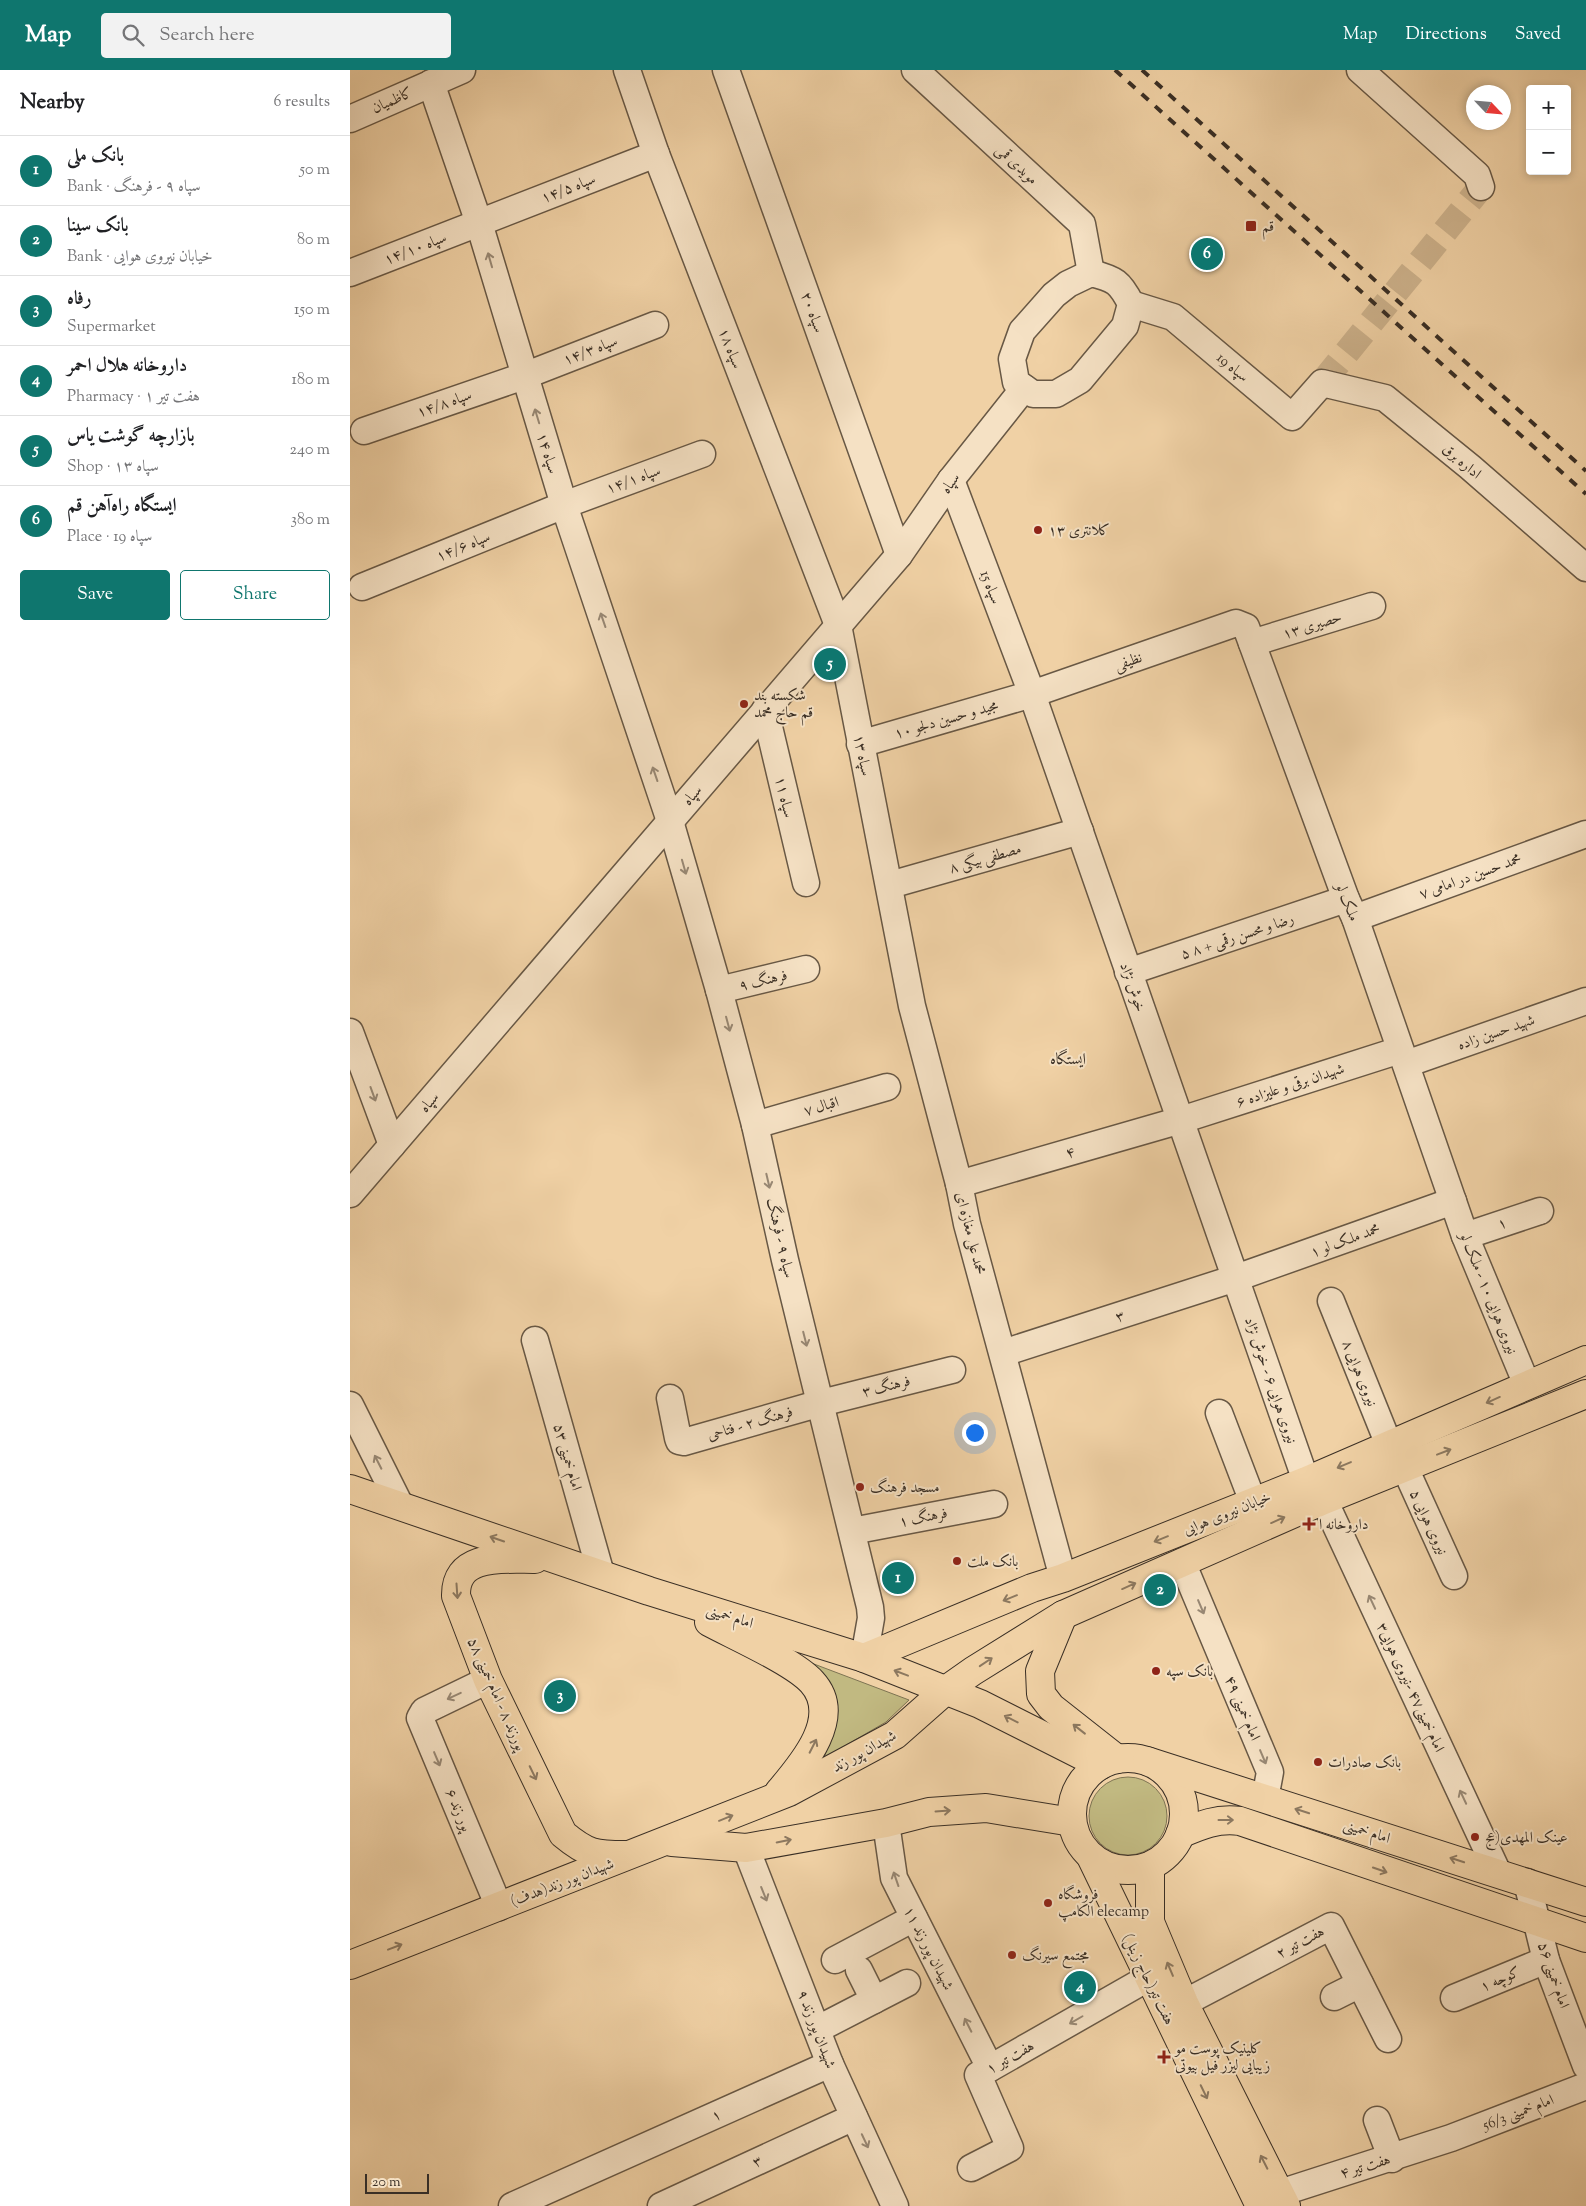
<!DOCTYPE html>
<html lang="en">
<head>
<meta charset="utf-8">
<style>
  :root { --surface:#fff; --page:#f2f2f2; --text:#202124; --muted:#757577; --line:#e0e0e0; --accent:#0f766e }
  body { margin:0; font-family:"Sorts Mill Goudy",Amiri,serif; background:var(--page); color:var(--text) }
  .controls { position:absolute; right:15px; top:15px; display:grid; overflow:hidden; border-radius:5px; box-shadow:0 2px 8px #0003 }
  .controls button { width:45px; height:45px; display:grid; place-items:center; padding:0; border:0; border-bottom:1px solid var(--line); background:var(--surface); color:var(--text); font:25px sans-serif }
  .compass { position:absolute; left:1116px; top:15px; width:45px; height:45px; border-radius:50%; background:var(--surface); box-shadow:0 2px 8px #0003; rotate:116deg }
  .scale { position:absolute; left:15px; bottom:12px; width:64px; box-sizing:border-box; padding-left:5px; border:2px solid #3a2f25; border-top:0; font-size:14px; line-height:18px; white-space:nowrap; color:#3a2f25; -webkit-text-stroke:4px #f5e1c4; paint-order:stroke }
  .you { position:absolute; left:624px; top:1362px; width:18px; height:18px; margin:-12px; border:4px solid #fff; border-radius:50%; background:#1a73e8; box-shadow:0 0 0 8px #1a73e833 }
  .badge { display:grid; place-items:center; width:32px; height:32px; border-radius:50%; background:var(--accent); color:#fff; font-size:16px; font-weight:700 }
  .pin { position:absolute; translate:-50% -50%; border:2px solid #fff; box-shadow:0 1px 5px #0006 }
  .list { margin:0; padding:0; list-style:none }
  h2 { display:flex; justify-content:space-between; align-items:center; height:65px; margin:0; padding:0 20px; font-size:21px }
  h2 small { font-size:16px; font-weight:400; color:var(--muted) }
  .list li { display:grid; grid-template-columns:32px 1fr auto; gap:15px; align-items:center; box-sizing:border-box; height:70px; padding:0 20px; border-top:1px solid var(--line) }
  .list b { display:block; font-size:19px; white-space:nowrap }
  .list p { margin:0; font-size:16px; white-space:nowrap; color:var(--muted) }
  .list em { font-size:16px; font-style:normal; color:var(--muted) }
  .actions { display:flex; gap:10px; padding:15px 20px }
  .actions a { flex:1; padding:11px 0; border:1px solid var(--accent); border-radius:5px; text-align:center; font-size:18px; color:var(--accent) }
  .actions .main { background:var(--accent); color:#fff }
  .icon { flex:none; width:28px; height:28px; fill:none; stroke:currentColor; stroke-width:2; stroke-linecap:round; stroke-linejoin:round }
  .map { position:relative; flex:none; width:1236px; height:2136px; overflow:hidden }
  header { display:flex; align-items:center; gap:30px; box-sizing:border-box; height:70px; padding:0 25px; background:var(--accent); color:#fff }
  header strong { font-size:24px }
  nav { display:flex; gap:28px; margin-inline-start:auto; font-size:18px }
  .search { width:350px; height:45px; background:var(--page); display:flex; align-items:center; gap:12px; box-sizing:border-box; padding:0 18px; border-radius:5px; color:var(--muted); font-size:19px }
  main { display:flex }
  aside { flex:1; background:var(--surface) }
  .map>svg:first-child { display:block }
  .green { fill:#c1b981; stroke:#7e7453 }
  .lines { fill:none; stroke-linecap:round; stroke-linejoin:round }
  .minor-tunnel { stroke:#ccb18b; stroke-width:26; stroke-dasharray:26 13; stroke-linecap:butt }
  .minor-casing { stroke:#685845; stroke-width:29 }
  .major-casing { stroke:#3a2f25; stroke-width:30 }
  .minor { stroke:#f5e1c4; stroke-width:26 }
  .major { stroke:#f0d1a5; stroke-width:28 }
  .rail { stroke:#3a2f25; stroke-width:4; stroke-dasharray:9 9; stroke-linecap:butt }
  .oneway { stroke:#988874 }
  .oneway2 { stroke:#8c785f }
  .poi-dot { fill:#8f2418; stroke:#f5e1c4; stroke-width:2 }
  .labels { text-anchor:middle; stroke-width:4; stroke-linejoin:round; paint-order:stroke }
  .street-label { font-size:15px; fill:#3a2f25; stroke:#f5e1c4 }
  .poi-label { font-size:15px; fill:#3a2f25; stroke:#f5e1c4; text-anchor:start }
  .neighbourhood-label { font-size:16px; fill:#3a2f25; stroke:#f5e1c4 }
</style>
</head>
<body>
<header>
<strong>Map</strong>
<div class="search"><svg class="icon" aria-label="search" viewBox="0 0 24 24"><circle cx="10" cy="10" r="6"/><path d="M15 15l6 6"/></svg>Search here</div>
<nav><a>Map</a><a>Directions</a><a>Saved</a></nav>
</header>
<main>
<aside>
<h2>Nearby<small>6 results</small></h2>
<ul class="list">
<li><span class="badge">1</span><div><b>بانک ملی</b><p>Bank · سپاه ۹ - فرهنگ</p></div><em>50 m</em></li>
<li><span class="badge">2</span><div><b>بانک سینا</b><p>Bank · خیابان نیروی هوایی</p></div><em>80 m</em></li>
<li><span class="badge">3</span><div><b>رفاه</b><p>Supermarket</p></div><em>150 m</em></li>
<li><span class="badge">4</span><div><b>داروخانه هلال احمر</b><p>Pharmacy · هفت تیر ۱</p></div><em>180 m</em></li>
<li><span class="badge">5</span><div><b>بازارچه گوشت یاس</b><p>Shop · سپاه ۱۳</p></div><em>240 m</em></li>
<li><span class="badge">6</span><div><b>ایستگاه راه‌آهن قم</b><p>Place · سپاه 19</p></div><em>380 m</em></li>
</ul>
<div class="actions"><a class="main">Save</a><a>Share</a></div>
</aside>
<div class="map">
<svg width="1236" height="2136" viewBox="0 0 1236 2136">
  <rect width="100%" height="100%" fill="#f0d1a5"/>
  <filter id="stains"><feTurbulence type="fractalNoise" baseFrequency=".004" numOctaves="4"/><feColorMatrix values="0 0 0 0 .2 0 0 0 0 .09 0 0 0 0 .02 0 0 0 .5 -.17"/></filter>
  <radialGradient id="worn" r=".72"><stop offset=".6" stop-color="#630" stop-opacity="0"/><stop offset="1" stop-color="#630" stop-opacity=".3"/></radialGradient>
  <g class="green">
    <polygon points="456,1591 559,1630 536,1652 474,1688 481,1666"/>
    <circle cx="778" cy="1746" r="39"/>
  </g>
  <g class="lines">
    <polyline class="minor-tunnel" points="972,313 1131,117"/>
    <defs>
      <g id="minor">
        <polyline points="277,0 306,84 488,555 562,936 609,1114 617,1154 713,1508"/>
        <polyline points="376,0 549,485"/>
        <polyline points="565,0 732,154 741,203"/>
        <polyline points="1010,0 1127,105 1131,117"/>
        <polyline points="81,13 129,153 214,435 320,751 369,920 405,1055 435,1190 520,1537 521,1548 514,1588"/>
        <polyline points="0,49 112,0"/>
        <polyline points="0,203 306,84"/>
        <path d="M741,203C765,209 770,212 781,234L775,256L730,310L706,324H683L666,312L662,289L672,261L704,225L718,214Z"/>
        <polyline points="781,234 823,247 942,347 972,313 1035,328 1120,397 1236,498"/>
        <polyline points="14,361 174,306 305,255"/>
        <polyline points="601,410 682,624 956,1411"/>
        <polyline points="12,517 214,435 352,384"/>
        <polyline points="902,573 1022,536"/>
        <polyline points="415,640 456,813"/>
        <polyline points="510,674 682,624 886,553 896,557 996,829 1005,848 1115,1166 1177,1315"/>
        <polyline points="540,815 730,761"/>
        <polyline points="1005,848 1236,764"/>
        <polyline points="778,902 996,829"/>
        <polyline points="369,920 456,899"/>
        <polyline points="0,962 42,1075"/>
        <polyline points="1056,994 1236,931"/>
        <polyline points="405,1055 537,1017"/>
        <polyline points="609,1114 831,1050 1050,980"/>
        <polyline points="0,1124 549,485 601,410 674,318"/>
        <polyline points="1115,1166 1190,1141"/>
        <polyline points="981,1231 1039,1375"/>
        <polyline points="185,1270 251,1504"/>
        <polyline points="653,1283 886,1208 1103,1131"/>
        <polyline points="320,1328 328,1368 329,1371 334,1372 471,1333 602,1300"/>
        <polyline points="0,1335 50,1435"/>
        <polyline points="869,1343 903,1432"/>
        <polyline points="1055,1398 1104,1506"/>
        <polyline points="974,1430 1148,1803"/>
        <polyline points="502,1461 644,1434"/>
        <polyline points="832,1492 920,1702 915,1729"/>
        <polyline points="138,1610 74,1641 70,1648 149,1837"/>
        <polyline points="536,1753 544,1808 640,1998"/>
        <polyline points="396,1778 480,1994 545,2136"/>
        <polyline points="1177,1812 1196,1890 1236,1996"/>
        <polyline points="485,1890 564,1848"/>
        <polyline points="509,1900 524,1930"/>
        <polyline points="984,1927 1010,1914"/>
        <polyline points="1104,1928 1196,1890"/>
        <polyline points="834,1933 981,1856 1038,1969"/>
        <polyline points="468,1959 557,1913"/>
        <polyline points="1027,2050 1042,2089"/>
        <polyline points="621,2098 660,2078 628,2005 798,1908"/>
        <polyline points="930,2123 1101,2068 1236,2016"/>
        <polyline points="162,2136 480,1994"/>
        <polyline points="311,2136 504,2047"/>
      </g>
      <g id="major">
        <polyline points="0,1419 299,1521 514,1588 630,1634 751,1695"/>
        <path d="M185,1489C153,1489 105,1483 106,1526L138,1610L213,1764C237,1784 245,1785 275,1785"/>
        <polyline points="713,1545 690,1601 691,1624 701,1637 767,1689"/>
        <path d="M359,1552C385,1566 444,1592 462,1612C494,1647 452,1695 429,1722"/>
        <polyline points="514,1588 682,1518 713,1508 956,1411 1236,1290"/>
        <circle cx="778" cy="1744" r="56"/>
        <polyline points="797,1691 1236,1832"/>
        <path d="M830,1764C851,1755 867,1748 890,1751L1236,1868"/>
        <polyline points="322,1772 396,1778 536,1753 579,1742 636,1738 722,1752"/>
        <polyline points="742,1789 910,2136"/>
        <polyline points="800,1796 800,1852 834,1933 936,2136"/>
        <polyline points="0,1895 439,1722 545,1665 596,1620 623,1601 713,1545 974,1430 1236,1324"/>
      </g>
    </defs>
    <use href="#minor" class="minor-casing"/>
    <use href="#major" class="major-casing"/>
    <use href="#minor" class="minor"/>
    <use href="#major" class="major"/>
    <g class="rail">
      <polyline points="765,0 1236,424"/>
      <polyline points="792,0 1236,401"/>
    </g>
  </g>
  <defs><path id="oneway-shaft" d="M-6 0H5M1.5-3L5.5 0L1.5 3" fill="none" stroke-width="1.6" stroke-linecap="round" stroke-linejoin="round" transform="scale(1.25)"/></defs>
  <g class="oneway">
    <use href="#oneway-shaft" transform="translate(140 190) rotate(-106)"/>
    <use href="#oneway-shaft" transform="translate(187 346) rotate(-107)"/>
    <use href="#oneway-shaft" transform="translate(253 550) rotate(-109)"/>
    <use href="#oneway-shaft" transform="translate(305 704) rotate(-109)"/>
    <use href="#oneway-shaft" transform="translate(334 797) rotate(74)"/>
    <use href="#oneway-shaft" transform="translate(378 954) rotate(75)"/>
    <use href="#oneway-shaft" transform="translate(23 1024) rotate(70)"/>
    <use href="#oneway-shaft" transform="translate(418 1111) rotate(77)"/>
    <use href="#oneway-shaft" transform="translate(455 1269) rotate(76)"/>
    <use href="#oneway-shaft" transform="translate(28 1392) rotate(-117)"/>
    <use href="#oneway-shaft" transform="translate(1022 1532) rotate(-115)"/>
    <use href="#oneway-shaft" transform="translate(851 1537) rotate(67)"/>
    <use href="#oneway-shaft" transform="translate(104 1626) rotate(155)"/>
    <use href="#oneway-shaft" transform="translate(913 1687) rotate(67)"/>
    <use href="#oneway-shaft" transform="translate(87 1689) rotate(67)"/>
    <use href="#oneway-shaft" transform="translate(1113 1727) rotate(-115)"/>
    <use href="#oneway-shaft" transform="translate(546 1809) rotate(-109)"/>
    <use href="#oneway-shaft" transform="translate(414 1824) rotate(68)"/>
    <use href="#oneway-shaft" transform="translate(726 1950) rotate(150)"/>
    <use href="#oneway-shaft" transform="translate(618 1955) rotate(-117)"/>
    <use href="#oneway-shaft" transform="translate(515 2071) rotate(65)"/>
  </g>
  <g class="oneway2">
    <use href="#oneway-shaft" transform="translate(1143 1330) rotate(156)"/>
    <use href="#oneway-shaft" transform="translate(1094 1382) rotate(-21)"/>
    <use href="#oneway-shaft" transform="translate(994 1395) rotate(157)"/>
    <use href="#oneway-shaft" transform="translate(928 1450) rotate(-24)"/>
    <use href="#oneway-shaft" transform="translate(147 1469) rotate(-161)"/>
    <use href="#oneway-shaft" transform="translate(811 1469) rotate(158)"/>
    <use href="#oneway-shaft" transform="translate(779 1516) rotate(-24)"/>
    <use href="#oneway-shaft" transform="translate(107 1521) rotate(86)"/>
    <use href="#oneway-shaft" transform="translate(660 1528) rotate(158)"/>
    <use href="#oneway-shaft" transform="translate(636 1592) rotate(-34)"/>
    <use href="#oneway-shaft" transform="translate(551 1603) rotate(-159)"/>
    <use href="#oneway-shaft" transform="translate(661 1649) rotate(-153)"/>
    <use href="#oneway-shaft" transform="translate(729 1659) rotate(-142)"/>
    <use href="#oneway-shaft" transform="translate(463 1676) rotate(-63)"/>
    <use href="#oneway-shaft" transform="translate(183 1703) rotate(64)"/>
    <use href="#oneway-shaft" transform="translate(593 1741) rotate(-4)"/>
    <use href="#oneway-shaft" transform="translate(952 1741) rotate(-162)"/>
    <use href="#oneway-shaft" transform="translate(376 1748) rotate(-22)"/>
    <use href="#oneway-shaft" transform="translate(876 1750)"/>
    <use href="#oneway-shaft" transform="translate(434 1771) rotate(-11)"/>
    <use href="#oneway-shaft" transform="translate(1107 1790) rotate(-162)"/>
    <use href="#oneway-shaft" transform="translate(1030 1800) rotate(19)"/>
    <use href="#oneway-shaft" transform="translate(45 1877) rotate(-21)"/>
    <use href="#oneway-shaft" transform="translate(820 1899) rotate(-113)"/>
    <use href="#oneway-shaft" transform="translate(854 2022) rotate(64)"/>
    <use href="#oneway-shaft" transform="translate(914 2092) rotate(-117)"/>
  </g>
  <g class="poi-dot">
    <rect x="895" y="150" width="12" height="12" rx="2.5"/>
    <circle cx="688" cy="460" r="5"/>
    <circle cx="394" cy="634" r="5"/>
    <circle cx="510" cy="1417" r="5"/>
    <path d="M956.5 1446.5h5v5h5v5h-5v5h-5v-5h-5v-5h5z"/>
    <circle cx="607" cy="1491" r="5"/>
    <circle cx="806" cy="1601" r="5"/>
    <circle cx="968" cy="1692" r="5"/>
    <circle cx="1125" cy="1767" r="5"/>
    <circle cx="698" cy="1833" r="5"/>
    <circle cx="662" cy="1885" r="5"/>
    <path d="M811.5 1979.5h5v5h5v5h-5v5h-5v-5h-5v-5h5z"/>
  </g>
  <g class="labels">
    <g class="street-label">
      <text transform="translate(42 30) rotate(-24)" y="5">کاظمیان</text>
      <text transform="translate(667 94) rotate(43)" y="5">مویدی قمی</text>
      <text transform="translate(218 118) rotate(-21)" y="5">سپاه ۱۴/۵</text>
      <text transform="translate(65 178) rotate(-21)" y="5">سپاه ۱۴/۱۰</text>
      <text transform="translate(463 242) rotate(70)" y="5">سپاه ۲۰</text>
      <text transform="translate(381 278) rotate(69)" y="5">سپاه ۱۸</text>
      <text transform="translate(240 280) rotate(-21)" y="5">سپاه ۱۴/۳</text>
      <text transform="translate(883 297) rotate(40)" y="5">سپاه 19</text>
      <text transform="translate(94 333) rotate(-19)" y="5">سپاه ۱۴/۸</text>
      <text transform="translate(198 383) rotate(73)" y="5">سپاه ۱۴</text>
      <text transform="translate(1112 391) rotate(40)" y="5">اداره برق</text>
      <text transform="translate(283 409) rotate(-20)" y="5">سپاه ۱۴/۱</text>
      <text transform="translate(600 413) rotate(-54)" y="5">سپاه</text>
      <text transform="translate(113 476) rotate(-22)" y="5">سپاه ۱۴/۶</text>
      <text transform="translate(641 517) rotate(69)" y="5">سپاه 15</text>
      <text transform="translate(962 555) rotate(-17)" y="5">۱۳ حصیری</text>
      <text transform="translate(778 591) rotate(-19)" y="5">نظیفی</text>
      <text transform="translate(596 649) rotate(-16)" y="5">۱۰ مجید و حسین دلجو</text>
      <text transform="translate(513 685) rotate(79)" y="5">سپاه ۱۳</text>
      <text transform="translate(342 725) rotate(-49)" y="5">سپاه</text>
      <text transform="translate(435 727) rotate(77)" y="5">سپاه ۱۱</text>
      <text transform="translate(635 788) rotate(-16)" y="5">۸ مصطفی بیگی</text>
      <text transform="translate(1120 806) rotate(-20)" y="5">۷ محمد حسین در امامی</text>
      <text transform="translate(998 832) rotate(68)" y="5">ملک لو</text>
      <text transform="translate(887 866) rotate(-18)" y="5">۵ رضا و محسن رقمی + ۸</text>
      <text transform="translate(413 910) rotate(-13)" y="5">فرهنگ ۹</text>
      <text transform="translate(783 917) rotate(71)" y="5">خوش نژاد</text>
      <text transform="translate(1146 962) rotate(-19)" y="5">شهید حسین زاده</text>
      <text transform="translate(940 1015) rotate(-18)" y="5">۶ شهیدان برقی و علیزاده</text>
      <text transform="translate(79 1032) rotate(-49)" y="5">سپاه</text>
      <text transform="translate(471 1036) rotate(-16)" y="5">۷ اقبال</text>
      <text transform="translate(720 1082) rotate(-16)" y="5">۴</text>
      <text transform="translate(1152 1153) rotate(-18)" y="5">۱</text>
      <text transform="translate(621 1163) rotate(76)" y="5">محمد علی مغازه ای</text>
      <text transform="translate(431 1168) rotate(77)" y="5">سپاه ۹ - فرهنگ</text>
      <text transform="translate(995 1170) rotate(-20)" y="5">۱ محمد ملک لو</text>
      <text transform="translate(1139 1223) rotate(68)" y="5">نیروی هوایی ۱۰ - ملک لو</text>
      <text transform="translate(770 1246) rotate(-18)" y="5">۳</text>
      <text transform="translate(1010 1303) rotate(68)" y="5">نیروی هوایی ۸</text>
      <text transform="translate(921 1310) rotate(71)" y="5">نیروی هوایی ۶ - خوش نژاد</text>
      <text transform="translate(536 1316) rotate(-14)" y="5">فرهنگ ۳</text>
      <text transform="translate(400 1353) rotate(-16)" y="5">فرهنگ ۲ - فتاحی</text>
      <text transform="translate(218 1387) rotate(74)" y="5">امام خمینی ۵۳</text>
      <text transform="translate(877 1443) rotate(-22)" y="5">خیابان نیروی هوایی</text>
      <text transform="translate(573 1447) rotate(-11)" y="5">فرهنگ ۱</text>
      <text transform="translate(1079 1452) rotate(65)" y="5">نیروی هوایی ۵</text>
      <text transform="translate(380 1546) rotate(18)" y="5">امام خمینی</text>
      <text transform="translate(1061 1617) rotate(65)" y="5">امام خمینی۴۷ -نیروی هوایی۳</text>
      <text transform="translate(147 1624) rotate(66)" y="5">پورزند ۸ - امام خمینی ۵۸</text>
      <text transform="translate(893 1638) rotate(67)" y="5">امام خمینی ۴۹</text>
      <text transform="translate(514 1681) rotate(-29)" y="5">شهیدان پور زند</text>
      <text transform="translate(109 1740) rotate(67)" y="5">پور زند ۶</text>
      <text transform="translate(1017 1761) rotate(18)" y="5">امام خمینی</text>
      <text transform="translate(212 1812) rotate(-21)" y="5">شهیدان پور زند(هدف)</text>
      <text transform="translate(950 1872) rotate(-28)" y="5">هفت تیر ۲</text>
      <text transform="translate(579 1878) rotate(63)" y="5">شهیدان پور زند ۱۱</text>
      <text transform="translate(1204 1905) rotate(71)" y="5">امام خمینی ۵۶</text>
      <text transform="translate(799 1909) rotate(64)" y="5">هفت تیر(حاج زینل)</text>
      <text transform="translate(1150 1909) rotate(-23)" y="5">کوچه ۱</text>
      <text transform="translate(467 1959) rotate(69)" y="5">شهیدان پور زند ۹</text>
      <text transform="translate(660 1987) rotate(-29)" y="5">هفت تیر ۱</text>
      <text transform="translate(1168 2042) rotate(-21)" y="5">امام خمینی 56/3</text>
      <text transform="translate(366 2045) rotate(-24)" y="5">۱</text>
      <text transform="translate(407 2091) rotate(-25)" y="5">۳</text>
      <text transform="translate(1015 2096) rotate(-17)" y="5">هفت تیر ۴</text>
    </g>
    <g class="poi-label">
      <text x="912" y="161">قم</text>
      <text x="698" y="465">کلانتری ۱۳</text>
      <text x="404" y="630">شکسته بند<tspan x="404" dy="17">قم حاج محمد</tspan></text>
      <text x="520" y="1422">مسجد فرهنگ</text>
      <text x="969" y="1459">داروخانه ا</text>
      <text x="617" y="1496">بانک ملت</text>
      <text x="816" y="1606">بانک سپه</text>
      <text x="978" y="1697">بانک صادرات</text>
      <text x="1135" y="1772">عینک المهدی(عج</text>
      <text x="708" y="1829">فروشگاه<tspan x="708" dy="17">الکامپ elecamp</tspan></text>
      <text x="672" y="1890">مجتمع سیرنگ</text>
      <text x="825" y="1983">کلینیک پوست مو<tspan x="825" dy="17">زیبایی لیزر فیل بیوتی</tspan></text>
    </g>
    <g class="neighbourhood-label">
      <text x="718" y="994">ایستگاه</text>
    </g>
  </g>
  <rect width="100%" height="100%" filter="url(#stains)"/>
  <rect width="100%" height="100%" fill="url(#worn)"/>
</svg>
<div class="controls">
<button>+</button>
<button>−</button>
</div>
<svg class="compass" viewBox="-18 -18 36 36"><path d="M0-13l5 13h-10z" fill="#e53935"/><path d="M0 13l5-13h-10z" fill="#757577"/></svg>
<div class="scale">20 m</div>
<div class="you"></div>
<div class="pin badge" style="left:548px;top:1508px">1</div>
<div class="pin badge" style="left:810px;top:1520px">2</div>
<div class="pin badge" style="left:210px;top:1626px">3</div>
<div class="pin badge" style="left:730px;top:1917px">4</div>
<div class="pin badge" style="left:480px;top:594px">5</div>
<div class="pin badge" style="left:857px;top:184px">6</div>
</div>
</main>
</body>
</html>
